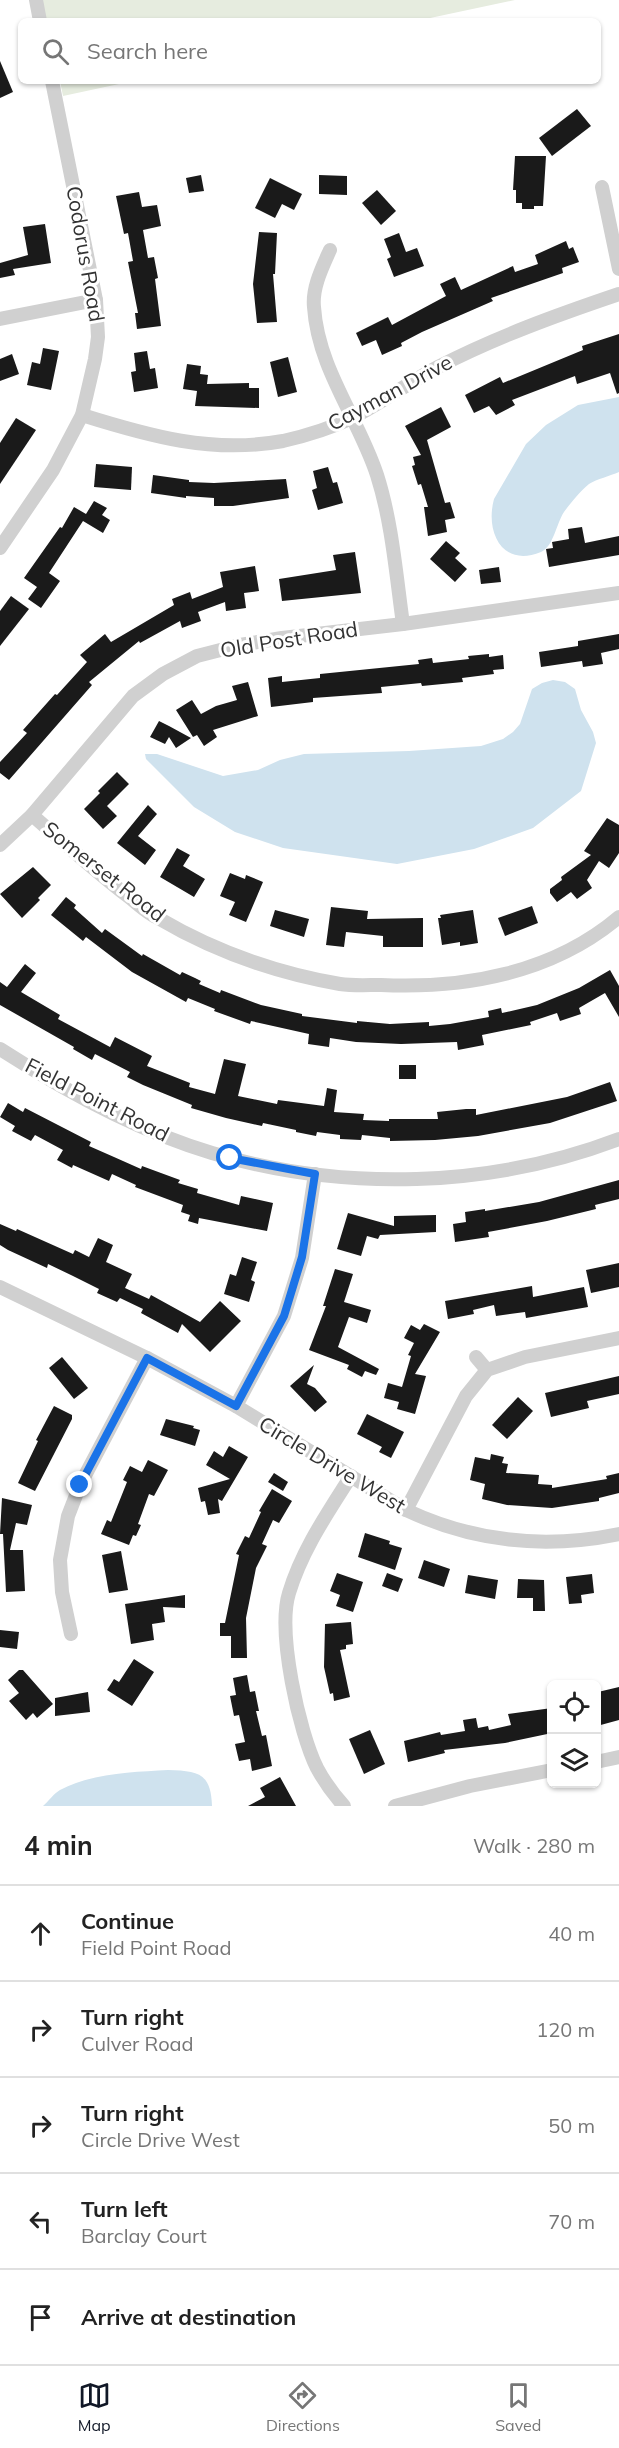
<!DOCTYPE html>
<html lang="en">
<head>
<meta charset="utf-8">
<style>
  :root { --surface:#fff; --page:#f2f2f2; --text:#222; --muted:#767676; --line:#e0e0e0; --accent:#111827 }
  body { margin:0; font-family:Mulish,sans-serif; background:var(--page); color:var(--text) }
  .controls { position:absolute; right:18px; bottom:18px; display:grid; overflow:hidden; border-radius:9px; box-shadow:0 2px 4px #0004 }
  .controls button { width:54px; height:54px; display:grid; place-items:center; padding:0; border:0; border-bottom:2px solid var(--line); background:var(--surface); color:var(--text); font:30px sans-serif }
  .stop { position:absolute; width:18px; height:18px; margin:-14px; border:4px solid #1a73e8; border-radius:50%; background:#fff }
  .stop.end { background:#1a73e8; border-color:#fff; box-shadow:0 2px 6px #0008 }
  .list { margin:0; padding:0; list-style:none }
  h2 { display:flex; justify-content:space-between; align-items:center; height:78px; margin:0; padding:0 24px; font-size:26px }
  h2 small { font-size:20px; font-weight:400; color:var(--muted) }
  .list li { display:grid; grid-template-columns:39px 1fr auto; gap:18px; align-items:center; box-sizing:border-box; height:96px; padding:0 24px; border-top:2px solid var(--line) }
  .list b { display:block; font-size:22px; white-space:nowrap }
  .list p { margin:0; font-size:20px; white-space:nowrap; color:var(--muted) }
  .list em { font-size:20px; font-style:normal; color:var(--muted) }
  .icon { flex:none; width:33px; height:33px; fill:none; stroke:currentColor; stroke-width:2; stroke-linecap:round; stroke-linejoin:round }
  .map { position:relative; flex:none; width:619px; height:1806px; overflow:hidden }
  .search { position:absolute; background:var(--surface); box-shadow:0 2px 4px #0004; left:18px; right:18px; top:18px; height:66px; display:flex; align-items:center; gap:15px; box-sizing:border-box; padding:0 21px; border-radius:9px; color:var(--muted); font-size:22px }
  .sheet { height:558px; background:var(--surface) }
  nav { display:flex; justify-content:space-around; align-items:center; box-sizing:border-box; height:84px; border-top:2px solid var(--line); background:var(--surface); font-size:16px; color:var(--muted) }
  nav a { display:grid; justify-items:center; gap:3px }
  nav .on { color:var(--accent) }
  .map>svg:first-child { display:block }
  .green { fill:#e6ecdf }
  .water { fill:#cfe2ee }
  .building { fill:#1a1a1a }
  .lines { fill:none; stroke-linecap:round; stroke-linejoin:round }
  .minor { stroke:#d0d0d0; stroke-width:14 }
  .route { stroke:#1a73e8; stroke-width:8 }
  .labels { text-anchor:middle; stroke-width:6; stroke-linejoin:round; paint-order:stroke }
  .street-label { font-size:21px; fill:#333; stroke:#fff }
</style>
</head>
<body>
<div class="map">
<svg width="619" height="1806" viewBox="0 0 619 1806">
  <rect width="100%" height="100%" fill="#fff"/>
  <g class="green">
    <polygon points="40,0 515,0 416,21 45,21"/>
    <polygon points="60,81 133,81 63,96"/>
  </g>
  <g class="water">
    <path d="M619,397V472C610,476 597,479 589,484C580,491 570,504 564,512C556,524 554,546 541,552C502,568 485,532 494,499L526,444L546,425L578,405Z"/>
    <polygon points="553,680 565,682 575,689 581,710 593,732 596,743 581,791 533,828 474,849 397,864 283,848 235,832 194,807 146,759 145,754 157,754 223,776 258,770 280,760 304,754 409,751 481,746 503,739 513,732 520,724 532,689 542,683"/>
    <path d="M168,1770C197,1771 211,1772 212,1806H43C49,1801 53,1794 60,1790C92,1773 133,1772 168,1770Z"/>
  </g>
  <g class="building">
    <polygon points="0,61 13,92 0,98"/>
    <polygon points="577,109 591,126 552,156 539,138"/>
    <polygon points="515,156 546,156 543,206 534,206 534,209 522,209 522,203 516,203 516,190 513,190"/>
    <polygon points="201,175 204,191 189,193 186,178"/>
    <polygon points="319,175 347,176 347,195 319,194"/>
    <polygon points="270,178 302,194 294,210 282,204 275,218 255,208"/>
    <polygon points="377,190 396,211 381,225 362,203"/>
    <polygon points="139,192 142,207 157,205 161,226 143,230 148,258 154,257 158,278 155,279 161,326 137,329 135,313 138,313 128,262 133,261 128,233 124,234 116,196"/>
    <polygon points="45,224 51,263 13,269 15,275 0,278 0,263 28,255 23,227"/>
    <polygon points="259,232 277,233 275,274 273,274 277,322 257,323 253,284"/>
    <polygon points="399,233 406,252 417,248 424,266 394,277 387,259 391,257 384,239"/>
    <polygon points="566,241 569,249 573,247 579,262 562,268 563,273 491,298 493,301 422,332 401,343 402,346 382,355 376,340 362,346 356,333 388,317 392,325 446,296 440,284 455,277 461,290 513,266 515,272 538,264 535,255"/>
    <polygon points="619,334 619,393 617,394 610,373 577,384 575,376 512,400 515,405 496,415 489,406 474,413 465,395 500,377 503,383 583,350 582,346"/>
    <polygon points="43,348 59,351 51,390 27,385 32,362 40,364"/>
    <polygon points="147,351 150,369 155,368 158,388 134,392 131,372 136,371 134,353"/>
    <polygon points="12,354 19,374 0,381 0,359"/>
    <polygon points="288,357 297,392 278,397 270,362"/>
    <polygon points="187,364 201,366 200,374 208,375 207,384 249,383 249,388 259,388 259,408 195,406 197,391 183,389"/>
    <polygon points="441,407 451,427 427,440 445,503 450,502 455,518 445,520 447,532 428,536 424,507 428,507 421,484 418,485 412,466 415,465 413,457 421,455 405,426"/>
    <polygon points="16,418 36,430 0,484 0,443"/>
    <polygon points="96,464 132,467 131,490 94,487"/>
    <polygon points="328,467 333,483 337,482 343,503 318,510 312,490 317,488 313,471"/>
    <polygon points="153,475 189,480 189,482 214,483 286,479 289,498 233,506 214,506 214,498 186,496 186,498 151,493"/>
    <polygon points="94,501 107,508 102,515 110,520 103,533 83,521 49,573 60,581 41,608 28,599 37,587 24,578 60,527 62,528 74,507 86,514"/>
    <polygon points="582,527 585,543 619,536 619,555 549,567 546,549 553,548 552,542 569,539 568,529"/>
    <polygon points="446,541 460,553 455,558 467,569 455,582 430,559"/>
    <polygon points="355,552 361,593 282,601 279,579 336,570 333,555"/>
    <polygon points="255,566 259,591 244,593 246,608 226,611 225,602 198,612 201,621 182,628 180,621 140,643 139,641 89,682 92,685 9,780 0,773 0,762 27,733 23,730 55,694 57,695 87,662 80,655 105,634 111,642 174,605 172,599 190,592 192,599 223,587 220,572"/>
    <polygon points="499,567 501,582 481,584 479,570"/>
    <polygon points="11,596 29,609 0,646 0,611"/>
    <polygon points="619,634 619,649 601,653 603,664 583,667 582,661 541,667 539,652 578,646 578,641"/>
    <polygon points="489,654 489,657 503,655 504,669 493,670 494,674 462,678 463,682 422,686 421,683 381,687 382,693 313,698 313,702 271,707 268,678 282,676 282,682 320,678 320,674 419,664 418,660 432,658 433,663 469,659 468,656"/>
    <polygon points="248,682 258,716 213,730 217,737 204,746 197,735 193,737 176,710 192,700 201,714 216,706 237,700 232,686"/>
    <polygon points="159,721 169,726 191,738 176,748 169,737 165,744 150,737"/>
    <polygon points="117,772 129,784 107,806 117,816 103,829 84,809 100,793 98,791"/>
    <polygon points="148,805 157,814 138,836 156,850 145,865 117,843"/>
    <polygon points="607,818 619,825 619,853 609,868 599,861 587,880 592,888 577,899 571,892 557,902 550,893 550,889 562,880 561,877 591,855 584,851"/>
    <polygon points="177,848 190,855 183,866 205,879 194,897 160,877"/>
    <polygon points="33,867 51,885 38,898 40,900 22,918 0,894"/>
    <polygon points="230,873 245,879 246,875 263,882 246,922 229,915 235,902 220,896"/>
    <polygon points="66,897 76,905 74,908 102,933 105,929 142,956 143,954 180,975 182,972 195,978 201,981 199,984 220,993 221,990 261,1005 302,1014 302,1016 357,1023 357,1021 390,1024 429,1022 429,1026 450,1024 489,1017 488,1011 501,1008 502,1013 537,1005 579,988 610,970 619,986 619,1017 605,993 579,1008 581,1014 560,1021 557,1013 530,1022 531,1025 482,1035 484,1045 458,1050 457,1042 401,1044 356,1042 330,1038 329,1047 308,1044 309,1034 251,1021 250,1024 214,1011 215,1009 188,998 186,1002 132,972 86,937 83,941 51,915"/>
    <polygon points="532,906 538,923 505,936 498,918"/>
    <polygon points="331,907 368,911 367,919 423,918 423,947 383,947 383,936 346,932 344,947 326,945"/>
    <polygon points="275,910 309,919 304,937 270,926"/>
    <polygon points="473,910 478,943 460,946 460,942 442,945 438,918 441,918 440,915"/>
    <polygon points="25,964 36,973 21,992 60,1015 58,1019 110,1047 115,1037 152,1056 147,1066 190,1083 189,1087 215,1094 224,1059 246,1064 238,1096 277,1104 278,1100 324,1106 327,1088 337,1090 334,1112 364,1114 363,1120 389,1121 389,1119 438,1119 437,1112 466,1109 476,1109 476,1115 567,1097 610,1082 617,1101 550,1123 478,1136 435,1140 390,1141 390,1138 362,1135 361,1140 340,1139 340,1135 317,1132 316,1136 296,1132 296,1130 263,1123 262,1126 226,1118 191,1108 192,1105 143,1085 127,1077 130,1072 95,1054 92,1060 73,1049 74,1047 0,1005 0,982 7,987"/>
    <rect x="399" y="1065" width="17" height="14"/>
    <polygon points="8,1103 23,1112 25,1108 91,1142 89,1146 114,1157 141,1169 142,1166 180,1180 178,1183 198,1189 197,1193 239,1205 241,1196 273,1203 267,1231 199,1218 198,1224 188,1221 190,1215 181,1212 183,1205 135,1187 136,1185 112,1174 109,1181 73,1165 72,1168 57,1160 63,1150 35,1135 31,1141 12,1131 15,1126 0,1117"/>
    <polygon points="619,1180 619,1199 595,1205 596,1209 547,1221 488,1232 489,1237 455,1242 453,1224 466,1222 465,1212 485,1209 485,1211 539,1202"/>
    <polygon points="348,1213 394,1226 394,1216 436,1215 436,1232 380,1235 378,1239 367,1236 361,1256 337,1249"/>
    <polygon points="0,1224 16,1231 17,1229 73,1254 75,1250 89,1257 98,1238 113,1245 106,1262 132,1274 125,1288 149,1299 151,1295 200,1322 220,1301 241,1321 210,1352 182,1324 178,1333 141,1313 143,1309 120,1298 117,1302 97,1293 99,1289 73,1276 48,1264 47,1268 8,1250 0,1245"/>
    <polygon points="242,1257 257,1262 251,1280 255,1282 249,1302 224,1294 230,1274 236,1276"/>
    <polygon points="619,1263 619,1287 591,1293 586,1270"/>
    <polygon points="335,1269 353,1274 344,1302 371,1310 367,1323 349,1317 338,1347 379,1369 376,1375 365,1371 362,1377 347,1369 349,1365 309,1350 326,1306 323,1306"/>
    <polygon points="532,1286 533,1297 584,1287 588,1307 526,1318 525,1312 496,1316 494,1305 473,1310 474,1314 448,1319 445,1301"/>
    <polygon points="424,1324 440,1332 415,1374 426,1376 415,1414 397,1409 399,1402 384,1398 388,1383 402,1387 411,1356 408,1355 414,1343 404,1338 411,1325 420,1330"/>
    <polygon points="62,1357 88,1388 74,1399 49,1368"/>
    <polygon points="314,1365 307,1384 315,1388 327,1402 315,1412 290,1386"/>
    <polygon points="619,1376 619,1394 587,1401 589,1408 551,1417 545,1393"/>
    <polygon points="518,1397 533,1411 507,1439 492,1425"/>
    <polygon points="54,1406 72,1415 72,1419 35,1491 18,1483 38,1441 36,1440"/>
    <polygon points="367,1414 404,1432 391,1458 379,1452 382,1447 357,1434"/>
    <polygon points="166,1419 194,1426 193,1428 200,1430 195,1446 160,1435"/>
    <polygon points="229,1446 248,1457 222,1501 218,1499 220,1513 208,1515 205,1501 201,1502 198,1488 230,1479 206,1465 214,1451 223,1457"/>
    <polygon points="491,1454 504,1457 502,1463 508,1464 506,1473 539,1475 538,1484 552,1485 552,1488 607,1479 606,1476 619,1473 619,1493 599,1498 599,1501 552,1508 507,1505 482,1499 485,1484 470,1480 475,1457 490,1460"/>
    <polygon points="148,1460 168,1470 154,1496 149,1494 138,1524 141,1525 136,1536 133,1535 129,1545 101,1534 107,1520 111,1522 127,1482 123,1480 130,1466 142,1472"/>
    <polygon points="274,1473 288,1482 283,1491 268,1482"/>
    <polygon points="272,1489 292,1501 279,1523 273,1520 262,1544 267,1546 256,1568 246,1618 247,1658 231,1658 231,1636 220,1636 220,1623 225,1623 239,1555 236,1554 245,1536 249,1538 261,1512 259,1511"/>
    <polygon points="2,1498 32,1505 27,1525 16,1523 10,1550 23,1550 25,1591 6,1592 3,1534 0,1534"/>
    <polygon points="365,1533 390,1541 389,1544 402,1548 395,1570 358,1557"/>
    <polygon points="121,1551 128,1590 109,1593 102,1555"/>
    <polygon points="424,1560 450,1569 444,1587 418,1578"/>
    <polygon points="337,1573 363,1582 353,1612 336,1606 340,1595 330,1591"/>
    <polygon points="387,1573 403,1579 398,1592 382,1586"/>
    <polygon points="592,1574 594,1593 581,1595 582,1603 569,1604 566,1577"/>
    <polygon points="468,1575 498,1580 495,1599 465,1593"/>
    <polygon points="518,1579 544,1580 545,1611 533,1611 533,1598 517,1598"/>
    <polygon points="185,1595 185,1608 163,1607 165,1622 152,1624 154,1640 131,1644 125,1604"/>
    <polygon points="351,1622 353,1644 346,1645 346,1649 340,1650 350,1697 334,1701 333,1693 330,1694 324,1667 325,1624"/>
    <polygon points="0,1630 19,1632 17,1649 0,1647"/>
    <polygon points="134,1659 154,1672 132,1706 107,1690 114,1679 119,1682"/>
    <polygon points="19,1670 23,1670 53,1704 37,1718 33,1713 26,1720 9,1701 19,1693 8,1680"/>
    <polygon points="247,1675 250,1692 255,1691 259,1711 256,1711 262,1736 266,1735 272,1766 252,1771 250,1759 239,1761 235,1744 245,1742 239,1715 234,1716 230,1696 236,1695 233,1678"/>
    <polygon points="619,1687 619,1720 597,1726 597,1700 600,1700 598,1692"/>
    <polygon points="88,1692 90,1712 55,1716 55,1698"/>
    <polygon points="552,1708 552,1733 505,1743 444,1750 445,1753 408,1762 404,1741 440,1732 441,1735 465,1731 463,1720 476,1718 478,1728 488,1726 489,1730 511,1725 508,1714"/>
    <polygon points="370,1730 385,1764 364,1774 349,1739"/>
    <polygon points="280,1777 296,1806 248,1806 265,1797 260,1788"/>
  </g>
  <g class="lines">
    <g class="minor">
      <polyline points="36,0 40,21"/>
      <polyline points="602,187 619,269"/>
      <path d="M330,250C322,268 312,288 314,307C318,369 359,419 377,475C392,522 396,574 403,624"/>
      <polyline points="0,319 96,300"/>
      <path d="M82,415C149,436 212,454 283,441C305,436 331,428 352,418C381,403 408,383 438,367C496,337 557,315 619,294"/>
      <polyline points="0,548 53,470 82,415 95,359 98,337 96,300 52,81"/>
      <path d="M32,815C64,843 95,871 129,897C138,904 147,913 158,918C214,951 276,973 340,984C353,986 368,985 381,985C465,989 553,973 619,917"/>
      <polyline points="0,845 32,815 133,696 163,674 197,656 240,645 282,638 403,624 619,593"/>
      <path d="M0,1049C65,1091 137,1131 212,1153C343,1192 491,1188 619,1139"/>
      <path d="M0,1287L147,1358L236,1406L406,1510C474,1542 546,1549 619,1534"/>
      <polyline points="476,1357 487,1370"/>
      <polyline points="236,1406 284,1316 302,1258 315,1174"/>
      <polyline points="406,1510 466,1396 487,1370 525,1357 619,1338"/>
      <polyline points="71,1634 62,1592 60,1560 68,1516 80,1485 147,1358"/>
      <polyline points="596,1762 619,1757"/>
      <path d="M344,1806C334,1795 324,1781 317,1768C299,1732 277,1632 289,1593C302,1550 327,1514 351,1476"/>
      <polyline points="395,1806 470,1786 552,1770"/>
    </g>
  </g>
  <g class="lines">
    <polyline class="route" points="80,1485 147,1358 236,1406 284,1316 302,1257 315,1174 230,1158"/>
  </g>
  <g class="labels">
    <g class="street-label">
      <text transform="translate(85 254) rotate(80)" y="7">Codorus Road</text>
      <text transform="translate(390 393) rotate(-28)" y="7">Cayman Drive</text>
      <text transform="translate(289 640) rotate(-9)" y="7">Old Post Road</text>
      <text transform="translate(104 872) rotate(38)" y="7">Somerset Road</text>
      <text transform="translate(97 1100) rotate(27)" y="7">Field Point Road</text>
      <text transform="translate(332 1465) rotate(31)" y="7">Circle Drive West</text>
    </g>
  </g>
</svg>
<div class="controls">
<button><svg class="icon" aria-label="locate" viewBox="0 0 24 24"><circle cx="12" cy="12" r="6"/><path d="M12 2v4M12 18v4M2 12h4M18 12h4"/></svg></button>
<button><svg class="icon" aria-label="layers" viewBox="0 0 24 24"><path d="M12 4l9 5-9 5-9-5zM3 14l9 5 9-5"/></svg></button>
</div>
<div class="stop" style="left:230px;top:1158px"></div>
<div class="stop end" style="left:80px;top:1485px"></div>
<div class="search"><svg class="icon" aria-label="search" viewBox="0 0 24 24"><circle cx="10" cy="10" r="6"/><path d="M15 15l6 6"/></svg>Search here</div>
</div>
<section class="sheet">
<h2>4 min<small>Walk · 280 m</small></h2>
<ul class="list">
<li><svg class="icon" aria-label="ahead" viewBox="0 0 24 24"><path d="M12 20V5M6 11l6-6 6 6"/></svg><div><b>Continue</b><p>Field Point Road</p></div><em>40 m</em></li>
<li><svg class="icon" aria-label="right" viewBox="0 0 24 24"><path d="M7 20v-9h11M14 6l5 5-5 5"/></svg><div><b>Turn right</b><p>Culver Road</p></div><em>120 m</em></li>
<li><svg class="icon" aria-label="right" viewBox="0 0 24 24"><path d="M7 20v-9h11M14 6l5 5-5 5"/></svg><div><b>Turn right</b><p>Circle Drive West</p></div><em>50 m</em></li>
<li><svg class="icon" aria-label="left" viewBox="0 0 24 24"><path d="M17 20v-9H6M10 6l-5 5 5 5"/></svg><div><b>Turn left</b><p>Barclay Court</p></div><em>70 m</em></li>
<li><svg class="icon" aria-label="arrive" viewBox="0 0 24 24"><path d="M6 21V4h12l-3 4 3 4H6"/></svg><div><b>Arrive at destination</b></div></li>
</ul>
</section>
<nav>
<a class="on"><svg class="icon" aria-label="map" viewBox="0 0 24 24"><path d="M3 6l6-2 6 2 6-2v14l-6 2-6-2-6 2zM9 4v14M15 6v14"/></svg>Map</a>
<a><svg class="icon" aria-label="directions" viewBox="0 0 24 24"><path d="M12 3l9 9-9 9-9-9zM9 14v-3h6M13 9l2 2-2 2"/></svg>Directions</a>
<a><svg class="icon" aria-label="saved" viewBox="0 0 24 24"><path d="M7 4h10v16l-5-4-5 4z"/></svg>Saved</a>
</nav>
</body>
</html>
